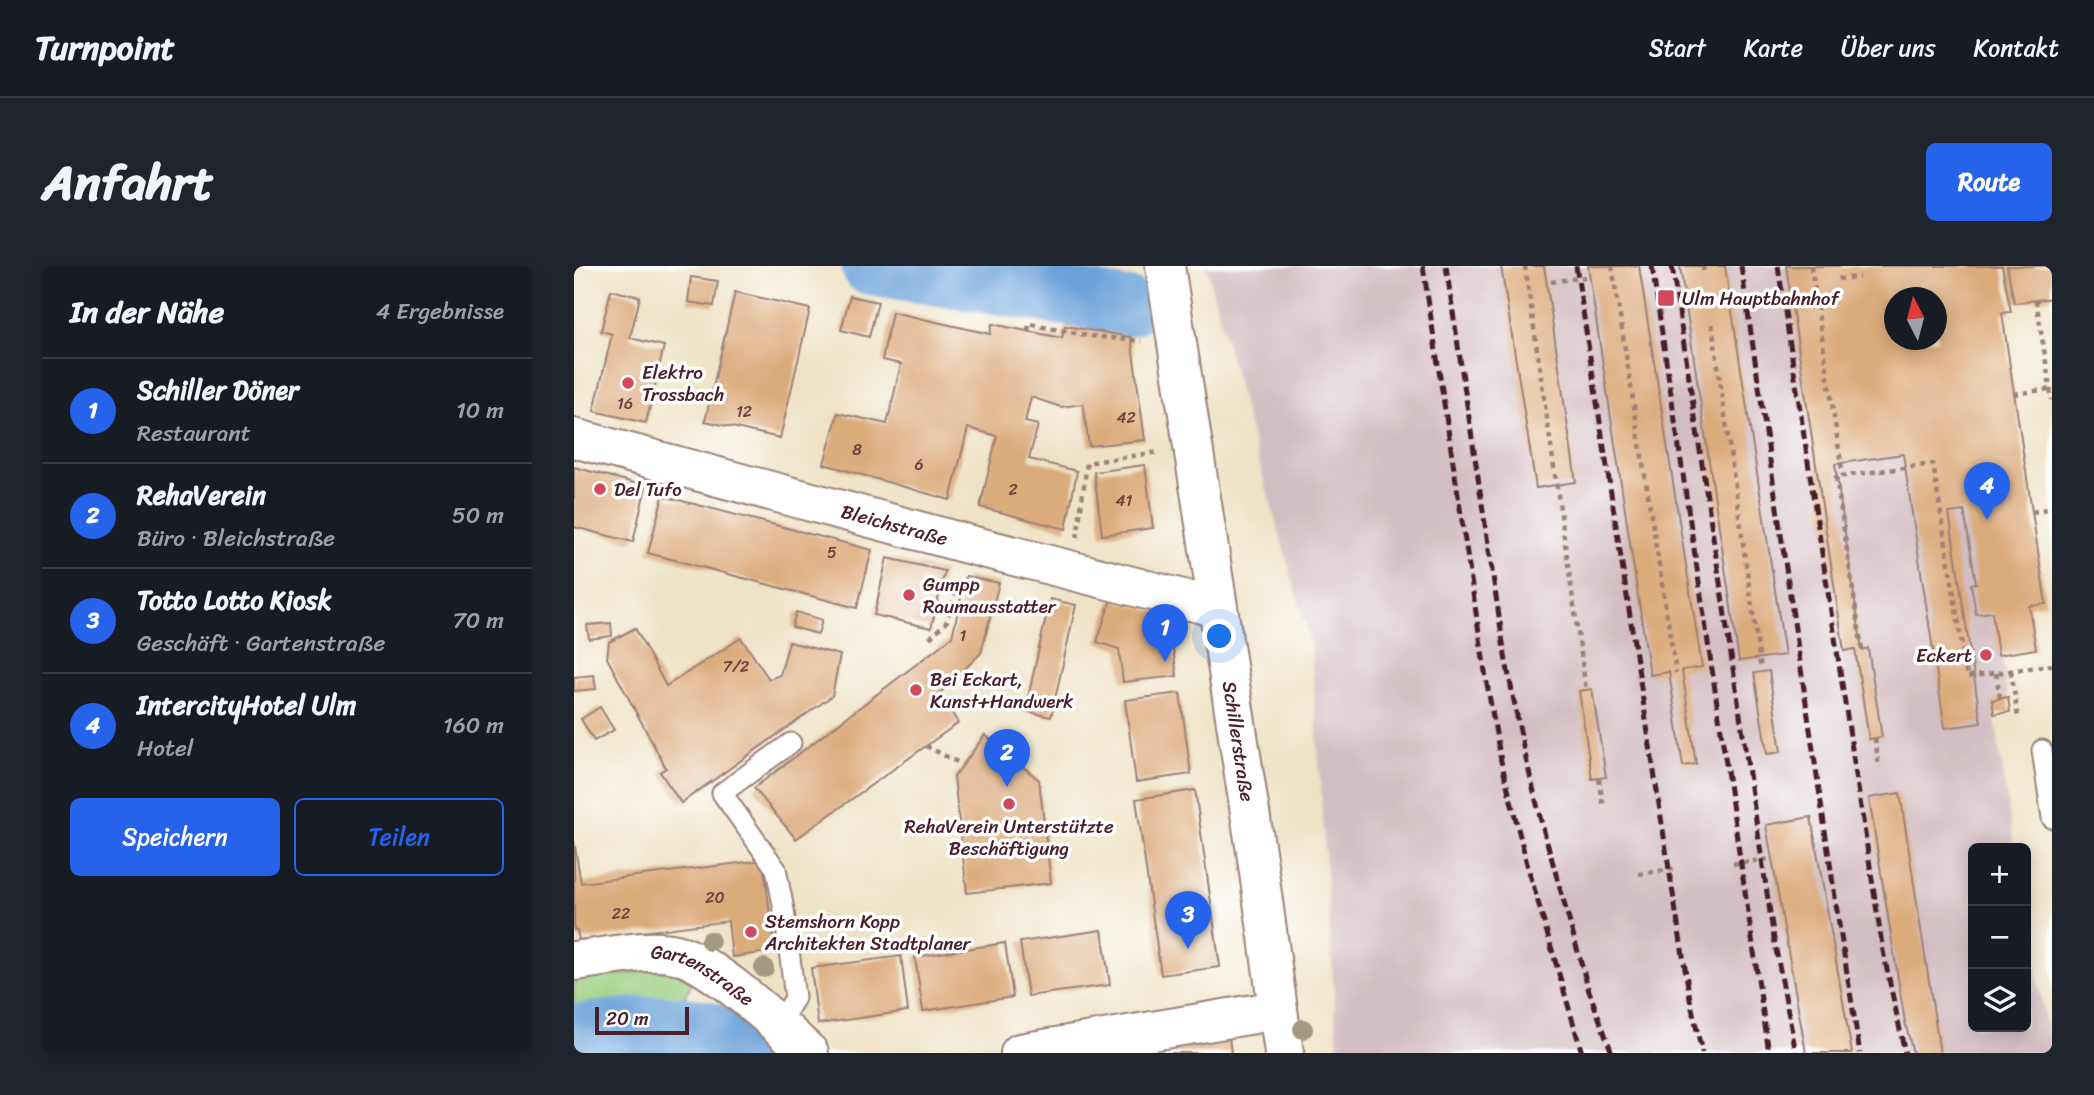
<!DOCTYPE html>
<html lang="de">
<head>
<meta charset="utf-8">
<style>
  :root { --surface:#171b24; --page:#20242c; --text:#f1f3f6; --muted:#9ea1a6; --line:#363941; --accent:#2563eb }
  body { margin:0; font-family:Sriracha,sans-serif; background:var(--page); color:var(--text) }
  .controls { position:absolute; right:21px; bottom:21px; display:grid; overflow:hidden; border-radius:10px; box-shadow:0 4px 18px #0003 }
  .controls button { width:63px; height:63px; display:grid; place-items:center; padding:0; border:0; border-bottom:2px solid var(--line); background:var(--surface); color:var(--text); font:35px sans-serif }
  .compass { position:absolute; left:1310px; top:21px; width:63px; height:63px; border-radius:50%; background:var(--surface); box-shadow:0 4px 18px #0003; rotate:354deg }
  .scale { position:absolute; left:21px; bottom:18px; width:94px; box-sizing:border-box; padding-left:7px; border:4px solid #4a1f2b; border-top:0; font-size:19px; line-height:24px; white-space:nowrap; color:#4a1f2b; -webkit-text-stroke:5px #fff; paint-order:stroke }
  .you { position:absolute; left:646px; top:371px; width:24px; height:24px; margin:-18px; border:5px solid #fff; border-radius:50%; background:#1a73e8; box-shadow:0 0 0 10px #1a73e833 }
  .badge { display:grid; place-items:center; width:46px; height:46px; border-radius:50%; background:var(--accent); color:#fff; font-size:23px; font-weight:700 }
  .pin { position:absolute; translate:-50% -58px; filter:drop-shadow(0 2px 4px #0008) }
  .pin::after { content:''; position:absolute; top:37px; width:24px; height:21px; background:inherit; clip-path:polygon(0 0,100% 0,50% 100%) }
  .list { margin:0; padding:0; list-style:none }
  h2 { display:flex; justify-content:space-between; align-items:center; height:91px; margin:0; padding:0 28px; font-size:30px }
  h2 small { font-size:23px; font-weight:400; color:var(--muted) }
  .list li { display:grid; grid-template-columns:46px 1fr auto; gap:21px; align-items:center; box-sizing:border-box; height:105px; padding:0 28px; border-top:2px solid var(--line) }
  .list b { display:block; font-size:26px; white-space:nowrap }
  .list p { margin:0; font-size:23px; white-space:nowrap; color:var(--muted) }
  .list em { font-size:23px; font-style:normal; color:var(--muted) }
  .actions { display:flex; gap:14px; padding:21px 28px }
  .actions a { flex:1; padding:16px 0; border:2px solid var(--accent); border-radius:10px; text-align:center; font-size:24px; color:var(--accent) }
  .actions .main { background:var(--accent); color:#fff }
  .icon { flex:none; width:38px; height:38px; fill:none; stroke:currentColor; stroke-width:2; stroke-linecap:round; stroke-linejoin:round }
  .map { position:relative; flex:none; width:1478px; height:787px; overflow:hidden; border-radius:10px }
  header { display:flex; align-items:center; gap:42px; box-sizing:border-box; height:98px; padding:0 35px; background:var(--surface); border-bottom:2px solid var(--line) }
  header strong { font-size:33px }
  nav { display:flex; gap:38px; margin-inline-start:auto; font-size:24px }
  .intro { display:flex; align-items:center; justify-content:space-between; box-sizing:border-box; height:168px; padding:0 42px }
  h1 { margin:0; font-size:49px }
  .button { padding:18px 32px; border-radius:10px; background:var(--accent); color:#fff; font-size:24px; font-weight:700 }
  main { display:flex; gap:42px; padding:0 42px }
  aside { flex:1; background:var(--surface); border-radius:10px; box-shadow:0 4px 18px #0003 }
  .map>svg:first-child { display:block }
  .industrial { fill:#d2bec2; fill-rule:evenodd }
  .green { fill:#9ace7e; stroke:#727654; stroke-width:2 }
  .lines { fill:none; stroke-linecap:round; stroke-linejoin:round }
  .river { stroke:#6ca2d9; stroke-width:58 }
  .building { fill:#dcab7b; fill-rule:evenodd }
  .lane-casing { stroke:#9c8178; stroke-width:23 }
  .street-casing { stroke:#9c8178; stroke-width:42 }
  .path { stroke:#9c8178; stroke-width:4.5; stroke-dasharray:5 5; stroke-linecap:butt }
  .lane { stroke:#fff; stroke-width:19 }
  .street { stroke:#fff; stroke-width:38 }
  .rail { stroke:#4a1f2b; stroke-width:5; stroke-dasharray:10 5; stroke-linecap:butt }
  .path-bridge { stroke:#9c8178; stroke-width:4.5; stroke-dasharray:5 5; stroke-linecap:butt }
  .tree { fill:#a39981 }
  .poi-dot { fill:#d1495b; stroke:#fff; stroke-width:2.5 }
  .labels { text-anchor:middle; stroke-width:7; stroke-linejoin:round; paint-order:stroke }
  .number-label { font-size:16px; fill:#6e423f }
  .poi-label { font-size:19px; fill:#4a1f2b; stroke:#fff; text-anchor:start }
  .street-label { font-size:19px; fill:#4a1f2b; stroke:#fff }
</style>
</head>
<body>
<header>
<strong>Turnpoint</strong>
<nav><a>Start</a><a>Karte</a><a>Über uns</a><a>Kontakt</a></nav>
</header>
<div class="intro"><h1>Anfahrt</h1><a class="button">Route</a></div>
<main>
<aside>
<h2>In der Nähe<small>4 Ergebnisse</small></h2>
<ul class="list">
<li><span class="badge">1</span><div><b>Schiller Döner</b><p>Restaurant</p></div><em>10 m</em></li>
<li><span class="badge">2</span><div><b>RehaVerein</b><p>Büro · Bleichstraße</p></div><em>50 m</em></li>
<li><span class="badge">3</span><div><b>Totto Lotto Kiosk</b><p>Geschäft · Gartenstraße</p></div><em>70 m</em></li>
<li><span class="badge">4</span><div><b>IntercityHotel Ulm</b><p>Hotel</p></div><em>160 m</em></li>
</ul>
<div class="actions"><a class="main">Speichern</a><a>Teilen</a></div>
</aside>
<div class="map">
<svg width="1478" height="787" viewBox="0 0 1478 787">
  <rect width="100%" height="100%" fill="#fff"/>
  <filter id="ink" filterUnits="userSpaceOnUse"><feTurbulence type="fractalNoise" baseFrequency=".0143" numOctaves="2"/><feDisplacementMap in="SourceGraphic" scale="14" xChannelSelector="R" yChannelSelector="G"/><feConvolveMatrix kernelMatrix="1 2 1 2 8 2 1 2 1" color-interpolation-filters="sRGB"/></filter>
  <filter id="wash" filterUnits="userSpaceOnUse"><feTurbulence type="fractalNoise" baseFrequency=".00686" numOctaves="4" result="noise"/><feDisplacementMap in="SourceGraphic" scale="28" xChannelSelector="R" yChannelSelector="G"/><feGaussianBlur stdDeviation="1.57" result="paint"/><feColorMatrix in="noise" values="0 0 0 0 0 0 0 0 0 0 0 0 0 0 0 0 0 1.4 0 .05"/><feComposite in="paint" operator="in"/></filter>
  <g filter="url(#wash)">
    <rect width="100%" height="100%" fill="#eee3c6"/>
    <path class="industrial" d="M632,0H1428L1437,46L1428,47L1390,245L1402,317L1397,319L1402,348L1418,346L1424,388H1428L1434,431L1418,434L1440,582H1399V761H1452V657L1478,787H764L737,379L676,165ZM1321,32H1363V74H1321Z"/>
    <polygon class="green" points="77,704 101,706 118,716 110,732 0,746 0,714"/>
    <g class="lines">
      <g class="river">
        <polyline points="296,0 555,41"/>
        <path d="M0,767C39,763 91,753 130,763C146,767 159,777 172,787"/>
      </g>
    </g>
    <g id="blocks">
      <g class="building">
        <polygon points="927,0 970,0 1002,216 962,222"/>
        <polygon points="1014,0 1065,0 1128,401 1108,404 1122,498 1109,500 1095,406 1076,409"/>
        <polygon points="1106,0 1151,0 1211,389 1165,395"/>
        <path d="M1212,0H1428L1437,46L1428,47L1472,338L1455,340L1462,383L1424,389L1418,346L1402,348L1397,318L1402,317L1390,245L1375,247L1407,457L1371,462L1329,188L1261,198L1288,384L1294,382L1308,471L1295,473L1281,383L1270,385ZM1321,32H1363V74H1321Z"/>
        <polygon points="1433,0 1478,0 1478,32 1440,37"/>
        <polygon points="117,11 144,15 140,40 114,36"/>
        <polygon points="37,24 66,31 56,72 90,80 72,157 20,145 38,68 27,65"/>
        <polygon points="161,26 236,43 206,172 131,155"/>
        <polygon points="276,30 304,36 295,71 267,64"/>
        <polygon points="318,46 416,68 418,58 488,72 491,60 557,71 571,174 515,180 509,138 487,141 457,131 451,156 464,159 455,193 503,205 492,263 406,241 423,170 394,162 376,234 250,198 264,147 313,158 327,98 308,94"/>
        <polygon points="571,199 579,262 528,269 520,206"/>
        <polygon points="0,201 72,220 59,276 0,261"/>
        <polygon points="89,230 298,284 283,342 74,287"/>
        <polygon points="313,292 371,305 357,362 300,349"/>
        <polygon points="392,310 425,317 407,387 366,427 384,457 222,573 180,522 378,371"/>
        <polygon points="476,333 502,339 477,451 451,445"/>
        <polygon points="537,333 594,349 603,410 549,416 545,383 523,376"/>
        <polygon points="222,346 248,354 244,368 218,361"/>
        <polygon points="37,357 38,370 15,373 13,359"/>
        <polygon points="61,362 92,420 167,372 195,413 206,409 215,376 266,389 258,430 107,537 86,506 92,502 33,392 35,376"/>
        <polygon points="1195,405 1207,486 1193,488 1180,407"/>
        <polygon points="20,409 22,423 0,425 0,411"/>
        <polygon points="1018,423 1032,511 1018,513 1005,425"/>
        <polygon points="606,427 617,508 562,516 551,434"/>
        <polygon points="1434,431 1436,446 1420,448 1418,434"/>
        <polygon points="26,441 40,464 20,475 7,453"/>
        <polygon points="411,469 465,514 477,617 393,627 380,511"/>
        <polygon points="621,524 646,701 587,709 562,533"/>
        <polygon points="1326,527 1366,787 1339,787 1331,756 1295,532"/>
        <polygon points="1237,551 1278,787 1232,787 1192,559"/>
        <polygon points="0,575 7,617 189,594 201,685 158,691 154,655 5,674 3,664 0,664"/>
        <polygon points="528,664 536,719 454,730 446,676"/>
        <polygon points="431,677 439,731 349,745 341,691"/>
        <polygon points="327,690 334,745 244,758 237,702"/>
        <polygon points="655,771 657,787 549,787"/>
      </g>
    </g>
  </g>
  <g filter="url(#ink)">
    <use href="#blocks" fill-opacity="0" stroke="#9c8178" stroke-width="2"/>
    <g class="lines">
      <defs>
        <g id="lane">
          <polyline points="1468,484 1478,552"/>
          <polyline points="204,759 221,732 210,644 202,603 148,527 217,477"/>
        </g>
        <g id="street">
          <path id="s1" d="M591,0L683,592L710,787"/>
          <path id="s2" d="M0,172L393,278L644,342"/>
          <path id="s3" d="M0,695C30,692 73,681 102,688C139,697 206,760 235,787"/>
          <polyline points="446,787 704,744"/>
        </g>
      </defs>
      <use href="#lane" class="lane-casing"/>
      <use href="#street" class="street-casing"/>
      <g class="path">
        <polyline points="951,0 1012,423"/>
        <polyline points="1038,0 1102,407"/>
        <polyline points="1129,0 1130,7"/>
        <polyline points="1237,0 1269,210"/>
        <polyline points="1264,13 1285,11"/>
        <polyline points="977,16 1011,11"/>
        <polyline points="1462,34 1478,134"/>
        <polyline points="1138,58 1187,404"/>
        <polyline points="454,65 455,58 516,70 567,75"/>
        <polyline points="1440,128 1476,123"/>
        <polyline points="1458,246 1478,242"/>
        <polyline points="503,272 513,197 585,186"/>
        <polyline points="356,372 373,355 385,312"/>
        <polyline points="1288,384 1262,211 1359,198 1393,411 1478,399"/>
        <polyline points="1437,405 1444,452"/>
        <polyline points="1422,407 1426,432"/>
        <polyline points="352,480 389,499"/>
        <polyline points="1159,598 1195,593"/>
        <polyline points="1065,608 1104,602"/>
      </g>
      <use href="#lane" class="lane"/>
      <use href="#street" class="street"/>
      <g class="rail">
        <polyline points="849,0 912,412 927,495 953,598 1008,787"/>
        <polyline points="872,0 931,390 949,480 967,555 1015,725 1038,787"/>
        <polyline points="1002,0 1095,603 1116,733 1128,787"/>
        <polyline points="1078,0 1195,787"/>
        <polyline points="1098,0 1200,673 1222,787"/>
        <polyline points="1167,0 1265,658 1286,787"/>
        <polyline points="1204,0 1309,685 1331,787"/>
      </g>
      <g class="path-bridge">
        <polyline points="1301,472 1305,502"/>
        <polyline points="1025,513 1030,542"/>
      </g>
    </g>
    <g class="tree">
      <circle cx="136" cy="675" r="10"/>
      <circle cx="190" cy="702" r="10"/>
      <circle cx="729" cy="763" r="10"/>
    </g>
  </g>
  <g class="poi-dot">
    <rect x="1083" y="23" width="18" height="18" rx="3.5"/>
    <circle cx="54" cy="117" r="7"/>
    <circle cx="26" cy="223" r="7"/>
    <circle cx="335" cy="329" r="7"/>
    <circle cx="1412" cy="389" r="7"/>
    <circle cx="342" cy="424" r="7"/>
    <circle cx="435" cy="538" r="7"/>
    <circle cx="177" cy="666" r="7"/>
  </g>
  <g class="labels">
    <g class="number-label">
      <text x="51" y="143">16</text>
      <text x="170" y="151">12</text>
      <text x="552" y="157">42</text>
      <text x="283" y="189">8</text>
      <text x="345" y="204">6</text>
      <text x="439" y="229">2</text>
      <text x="550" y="240">41</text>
      <text x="258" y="292">5</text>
      <text x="389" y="375">1</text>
      <text x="162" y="406">7/2</text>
      <text x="141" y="637">20</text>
      <text x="47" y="653">22</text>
    </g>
    <g class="poi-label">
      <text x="1108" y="39">Ulm Hauptbahnhof</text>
      <text x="68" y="113">Elektro<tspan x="68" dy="22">Trossbach</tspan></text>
      <text x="40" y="230">Del Tufo</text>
      <text x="349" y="325">Gumpp<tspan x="349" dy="22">Raumausstatter</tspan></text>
      <text x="1398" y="396" text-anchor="end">Eckert</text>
      <text x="356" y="420">Bei Eckart,<tspan x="356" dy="22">Kunst+Handwerk</tspan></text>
      <text x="435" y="567" text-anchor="middle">RehaVerein Unterstützte<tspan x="435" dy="22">Beschäftigung</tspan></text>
      <text x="191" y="662">Stemshorn Kopp<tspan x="191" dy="22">Architekten Stadtplaner</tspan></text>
    </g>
    <g class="street-label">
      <text dy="7" stroke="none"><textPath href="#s2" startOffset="332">Bleichstraße</textPath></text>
      <text dy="7" stroke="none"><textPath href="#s1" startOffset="481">Schillerstraße</textPath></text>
      <text dy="7" stroke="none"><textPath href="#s3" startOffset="135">Gartenstraße</textPath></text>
    </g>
  </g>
</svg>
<div class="controls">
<button>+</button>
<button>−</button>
<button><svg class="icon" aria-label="layers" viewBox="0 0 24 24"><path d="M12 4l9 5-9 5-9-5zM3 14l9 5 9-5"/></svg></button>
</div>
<svg class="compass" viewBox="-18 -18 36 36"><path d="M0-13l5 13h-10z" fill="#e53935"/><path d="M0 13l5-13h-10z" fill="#9ea1a6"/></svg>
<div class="scale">20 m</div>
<div class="you"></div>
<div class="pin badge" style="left:591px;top:396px">1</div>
<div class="pin badge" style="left:433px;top:521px">2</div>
<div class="pin badge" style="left:614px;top:683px">3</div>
<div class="pin badge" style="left:1413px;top:254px">4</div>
</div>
</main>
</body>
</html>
